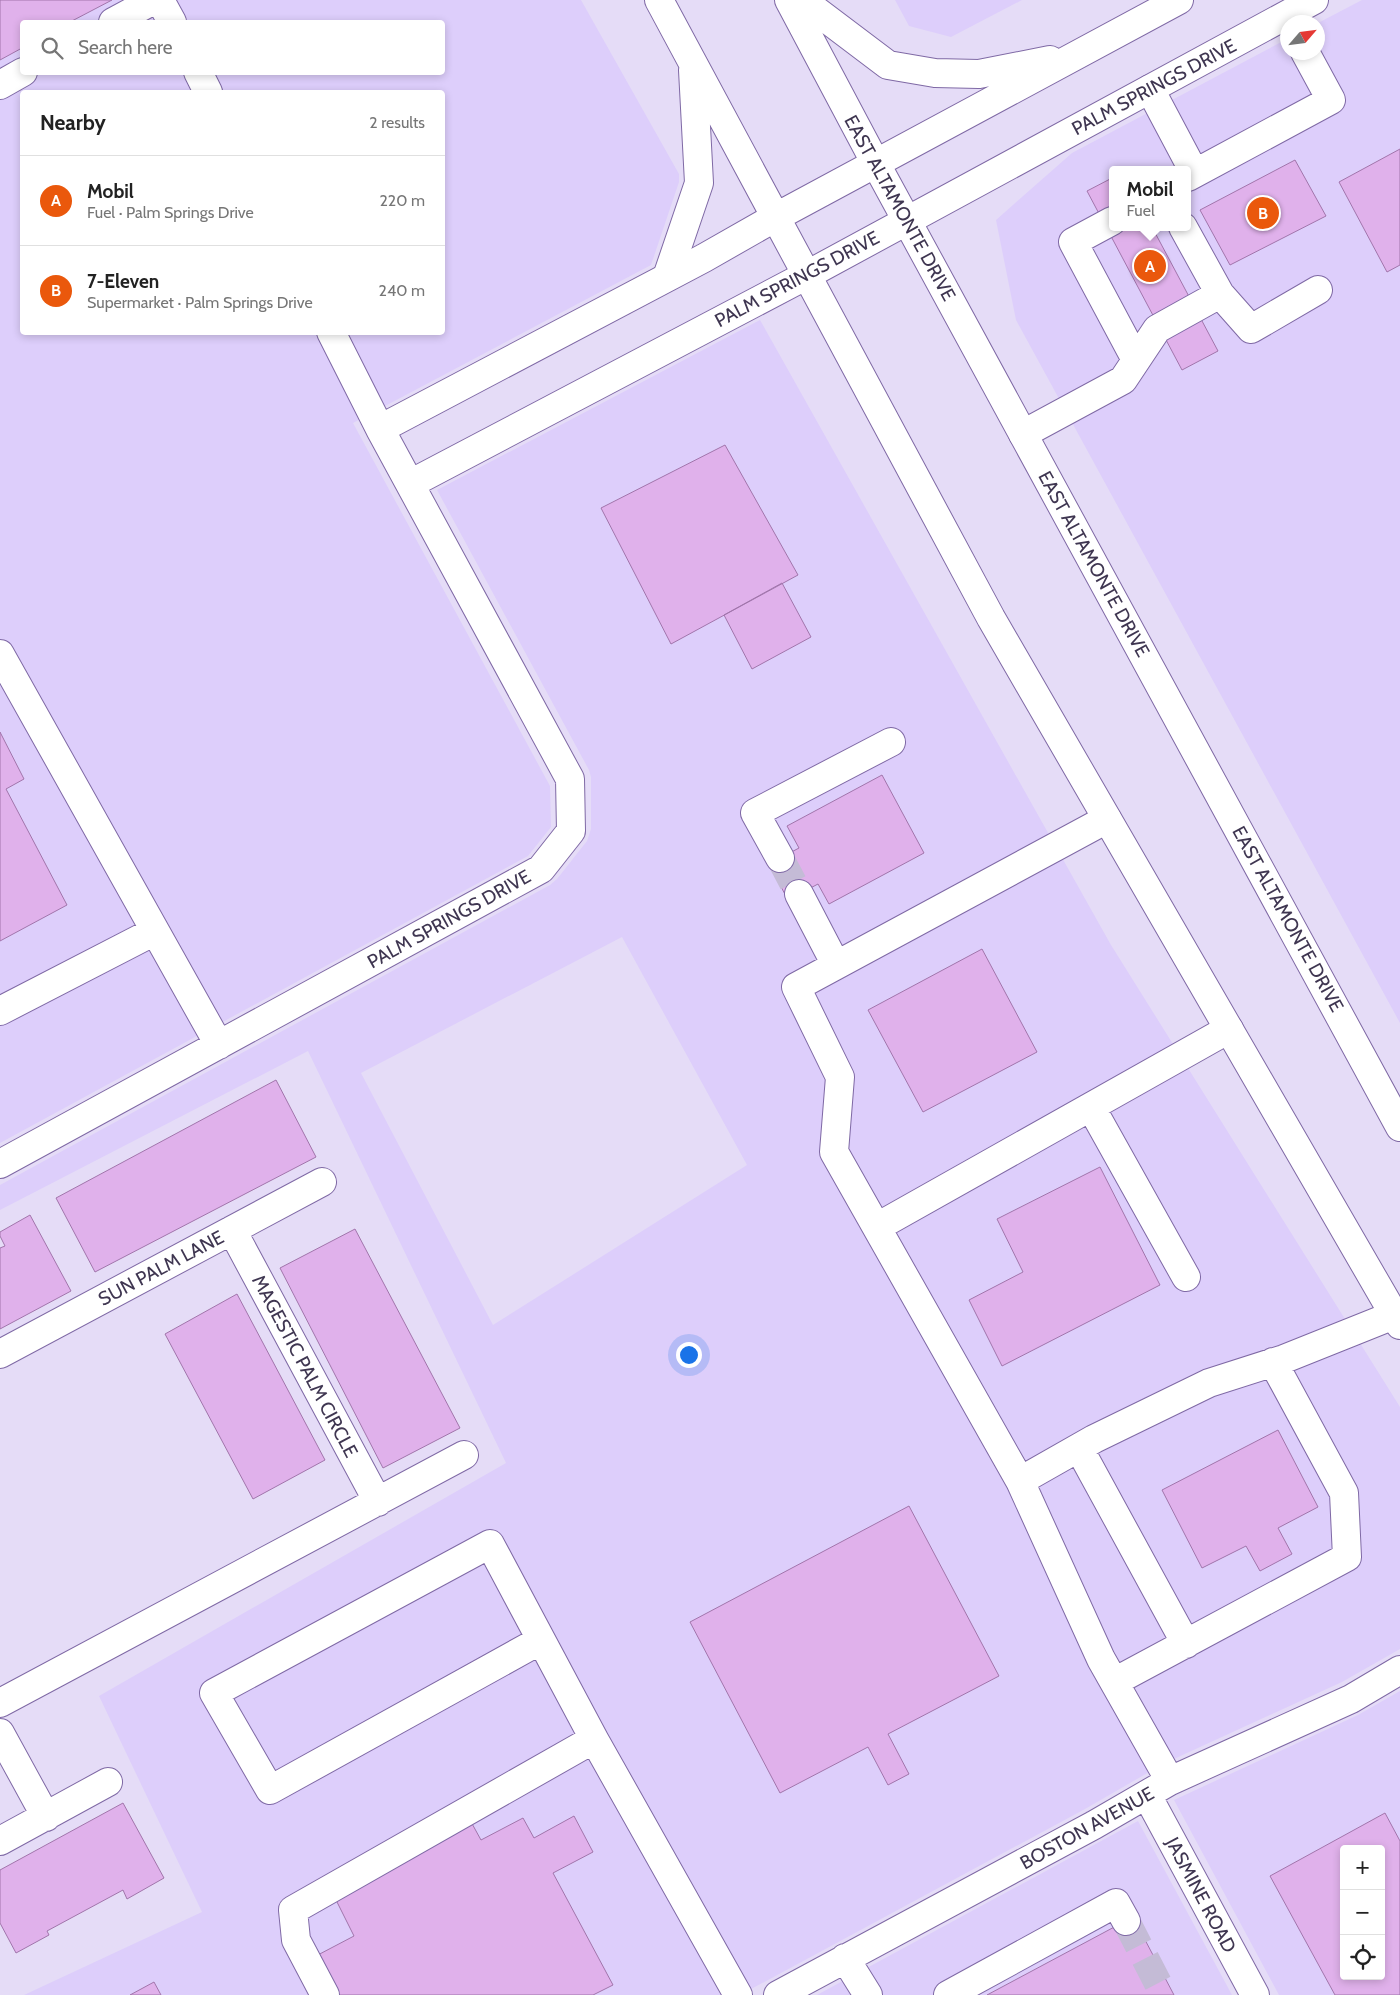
<!DOCTYPE html>
<meta charset="utf-8">
<style>
:root{--surface:#fff;--page:#f6f6f6;--text:#222;--muted:#767676;--line:#e0e0e0;--accent:#ea580c}
body{margin:0;font-family:Cabin,sans-serif;background:var(--page);color:var(--text)}
.controls{position:absolute;right:15px;bottom:15px;display:grid;overflow:hidden;border-radius:5px;box-shadow:0 2px 8px #0003}
.controls button{width:45px;height:45px;display:grid;place-items:center;padding:0;border:0;border-bottom:1px solid var(--line);background:var(--surface);color:var(--text);font:25px sans-serif}
.compass{position:absolute;left:1280px;top:15px;width:45px;height:45px;border-radius:50%;background:var(--surface);box-shadow:0 2px 8px #0003;rotate:62deg}
.you{position:absolute;left:688px;top:1354px;width:18px;height:18px;margin:-12px;border:4px solid #fff;border-radius:50%;background:#1a73e8;box-shadow:0 0 0 8px #1a73e833}
.badge{display:grid;place-items:center;width:32px;height:32px;border-radius:50%;background:var(--accent);color:#fff;font-size:16px;font-weight:700}
.pin{position:absolute;translate:-50% -50%;border:2px solid #fff;box-shadow:0 1px 5px #0006}
.popup{position:absolute;left:1109px;top:166px;width:82px;height:65px;box-sizing:border-box;display:grid;place-content:center;border-radius:5px;background:var(--surface);filter:drop-shadow(0 1px 4px #0005);font-size:16px;white-space:nowrap;color:var(--muted)}
.popup b{font-size:19px;color:var(--text)}
.popup::after{content:'';position:absolute;left:50%;top:100%;margin-left:-10px;border:10px solid transparent;border-top-color:var(--surface)}
.list{margin:0;padding:0;list-style:none}
h2{display:flex;justify-content:space-between;align-items:center;height:65px;margin:0;padding:0 20px;font-size:21px}
h2 small{font-size:16px;font-weight:400;color:var(--muted)}
.list li{display:grid;grid-template-columns:32px 1fr auto;gap:15px;align-items:center;box-sizing:border-box;height:90px;padding:0 20px;border-top:1px solid var(--line)}
.list b{display:block;font-size:19px;white-space:nowrap}
.list p{margin:0;font-size:16px;white-space:nowrap;color:var(--muted)}
.list em{font-size:16px;font-style:normal;color:var(--muted)}
.icon{flex:none;width:28px;height:28px;fill:none;stroke:currentColor;stroke-width:2;stroke-linecap:round;stroke-linejoin:round}
.map{position:relative;flex:none;width:1400px;height:1995px;overflow:hidden}
.search{position:absolute;background:var(--surface);box-shadow:0 2px 8px #0003;left:20px;top:20px;width:425px;height:55px;display:flex;align-items:center;gap:12px;box-sizing:border-box;padding:0 18px;border-radius:5px;color:var(--muted);font-size:19px}
.panel{position:absolute;background:var(--surface);box-shadow:0 2px 8px #0003;left:20px;top:90px;width:425px;height:245px;border-radius:5px}
.map>svg:first-child{display:block}
</style>
<div class="map">
<svg width="1400" height="1995" viewBox="0 0 1400 1995">
<rect width="100%" height="100%" fill="#e5dcf7"/>
<!-- built -->
<path fill="#ddcefb" fill-rule="evenodd" d="M0,0h581l98,174v8l-28,83 -298,158 197,363 1,41 -23,29 -528,287zM22,22h420v50h-420zM22,92h420v240h-420z
M895,0h127l-71,37 -42,-11z
M1362,0h38v1023l-384,-703 -20,-100 76,-67 215,-114 1,13h30v-29zM1112,170h76v57h-76z
M760,320l351,625 289,462v242l-58,33 -179,82 -78,45 -345,186h-716l178,-83 -103,-216 407,-233 -198,-412 -308,159v-25l550,-300 7,-6 30,-38 4,-12v-52l-2,-7 -152,-280zM622,937l125,228 -254,160 -132,-252z
M1400,1691v304h-121l-105,-195 184,-85zM1344,1849h37v127h-37z
M1138,1821l94,174h-415z"/>
<!-- building -->
<path fill="#e0b1eb" stroke="#a175ab" fill-rule="evenodd" d="M0,0h112l-42,22h-48v26l-22,12z
M1400,149v116l-13,7 -48,-90z
M1295,160l31,56 -96,49 -30,-55z
M1112,178v49h40l66,124 -36,19 -95,-179z
M725,445l73,130 -127,69 -70,-136z
M782,583l29,54 -59,32 -28,-54z
M0,732l24,47 -18,10 61,116 -67,36z
M882,775l42,78 -95,51 -11,-20 -30,16 -19,-36 30,-16 -12,-22z
M982,949l55,103 -114,60 -55,-102z
M276,1080l40,77 -221,115 -39,-74z
M1100,1167l60,118 -158,81 -33,-66 54,-28 -26,-53z
M30,1215l41,76 -71,38v-81l5,-2 -5,-10v-4z
M355,1229l105,199 -77,40 -103,-200z
M237,1294l88,166 -72,39 -88,-165z
M1278,1430l40,77 -40,21 14,26 -32,17 -14,-25 -44,22 -40,-78z
M909,1506l90,170 -111,58 21,40 -21,11 -20,-38 -88,46 -90,-171z
M123,1803l41,75 -37,21 -4,-9 -76,41 2,4 -33,18 -16,-30v-53z
M1385,1813l15,28v154h-65l-65,-119zM1344,1849h37v127h-37z
M574,1816l19,36 -40,21 60,112 -20,10h-259l-20,-38 40,-21 -21,-42 137,-74 11,20 42,-22 11,20z
M1133,1917l41,78h-187z
M154,1982l7,13h-31z"/>
<g fill="none" stroke-linecap="round" stroke-linejoin="round">
<!-- minor-tunnel -->
<path stroke="#c4bbd6" stroke-width="28" stroke-dasharray="28 14" stroke-linecap="butt" d="M780,858l19,36
M1126,1921l38,74"/>
<defs>
<path id="minor" d="M160,0l12,22
M113,22l41,-22
M198,72l10,20
M0,85l23,-13
M1150,89l44,83
M1188,177l143,-77 -26,-48
M1112,221l-39,21 63,118
M1220,294l31,35 67,-39
M380,429l324,-171 72,-41
M1023,434l100,-54 34,-51 63,-35 -37,-67
M410,484l397,-209
M0,654l219,391
M1107,819l-311,168 44,90 -6,75 186,329 81,178 69,122
M780,858l-25,-45 136,-71
M799,894l37,71
M0,1011l155,-80
M1091,1107l95,170
M0,1164l541,-295 30,-38 -1,-52 -190,-350 -49,-97
M877,1227l352,-198
M232,1230l146,272
M0,1354l322,-172
M1079,1448l107,196
M1020,1481l74,-42 115,-56 75,-24 110,-44
M541,1640l-271,150 -56,-97 276,-149 104,195
M1114,1682l233,-125 -3,-64 -71,-131
M0,1703l464,-248
M0,1733l46,84
M1147,1795l108,200
M0,1841l108,-59
M845,1958l23,37
M325,1995l-29,-55 -3,-30 301,-171 144,256
M778,1995l316,-170 76,-44 181,-82 49,-29
M948,1995l168,-92 10,18"/>
<path id="major" d="M659,0l332,618 409,707
M789,0l87,164 524,963
M802,0l86,65 47,8 44,1 71,-14
M776,217l403,-217
M807,275l507,-275
M667,277l32,-94 -6,-113"/>
</defs>
<!-- minor casing -->
<use href="#minor" stroke="#7f69a5" stroke-width="30"/>
<!-- major casing -->
<use href="#major" stroke="#7f69a5" stroke-width="30"/>
<!-- minor -->
<use href="#minor" stroke="#fff" stroke-width="28"/>
<!-- major -->
<use href="#major" stroke="#fff" stroke-width="28"/>
</g>
<g text-anchor="middle" dominant-baseline="central" stroke-width="4" stroke-linejoin="round" paint-order="stroke">
<!-- street labels -->
<g font-size="19" fill="#3f3651" stroke="#fff">
<text transform="translate(1154 87) rotate(-28)">PALM SPRINGS DRIVE</text>
<text transform="translate(900 208) rotate(61)">EAST ALTAMONTE DRIVE</text>
<text transform="translate(797 279) rotate(-28)">PALM SPRINGS DRIVE</text>
<text transform="translate(1094 564) rotate(61)">EAST ALTAMONTE DRIVE</text>
<text transform="translate(449 919) rotate(-29)">PALM SPRINGS DRIVE</text>
<text transform="translate(1288 919) rotate(61)">EAST ALTAMONTE DRIVE</text>
<text transform="translate(161 1268) rotate(-28)">SUN PALM LANE</text>
<text transform="translate(305 1366) rotate(62)">MAGESTIC PALM CIRCLE</text>
<text transform="translate(1087 1828) rotate(-29)">BOSTON AVENUE</text>
<text transform="translate(1201 1895) rotate(62)">JASMINE ROAD</text>
</g>
</g>
</svg>
<div class="controls">
<button>+</button>
<button>−</button>
<button><svg class="icon" aria-label="locate" viewBox="0 0 24 24"><circle cx="12" cy="12" r="6"/><path d="M12 2v4M12 18v4M2 12h4M18 12h4"/></svg></button>
</div>
<svg class="compass" viewBox="-18 -18 36 36"><path d="M0-13l5 13h-10z" fill="#e53935"/><path d="M0 13l5-13h-10z" fill="#767676"/></svg>
<div class="you"></div>
<div class="pin badge" style="left:1150px;top:266px">A</div>
<div class="popup"><b>Mobil</b>Fuel</div>
<div class="pin badge" style="left:1263px;top:213px">B</div>
<div class="search"><svg class="icon" aria-label="search" viewBox="0 0 24 24"><circle cx="10" cy="10" r="6"/><path d="M15 15l6 6"/></svg>Search here</div>
<section class="panel">
<h2>Nearby<small>2 results</small></h2>
<ul class="list">
<li><span class="badge">A</span><div><b>Mobil</b><p>Fuel · Palm Springs Drive</p></div><em>220 m</em></li>
<li><span class="badge">B</span><div><b>7-Eleven</b><p>Supermarket · Palm Springs Drive</p></div><em>240 m</em></li>
</ul>
</section>
</div>
